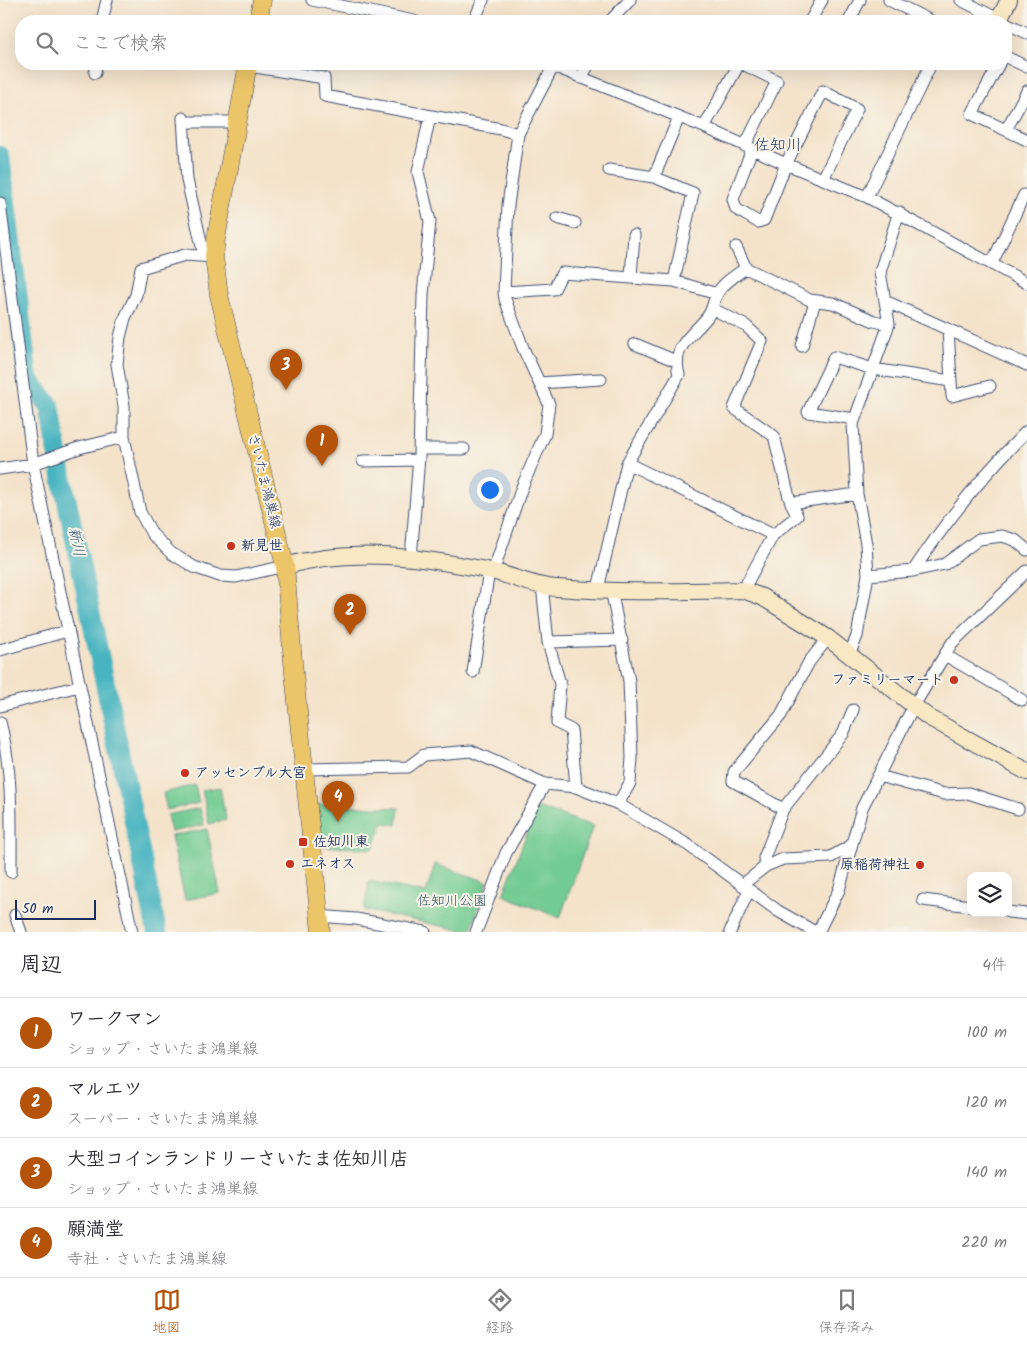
<!DOCTYPE html>
<html lang="ja">
<meta charset="utf-8">
<style>
:root{--surface:#fff;--page:#f7f7f7;--text:#2b2b33;--muted:#7c7c81;--line:#e1e1e2;--accent:#b45309}
body{margin:0;font-family:Kalam,"Klee One",sans-serif;background:var(--page);color:var(--text)}
.controls{position:absolute;right:15px;bottom:15px;display:grid;overflow:hidden;border-radius:10px;box-shadow:0 5px 20px #0002}
.controls button{width:45px;height:45px;display:grid;place-items:center;padding:0;border:0;border-bottom:1px solid var(--line);background:var(--surface);color:var(--text);font:25px sans-serif}
.scale{position:absolute;left:15px;bottom:12px;width:81px;box-sizing:border-box;padding-left:5px;border:2px solid #1b2f5e;border-top:0;font-size:14px;line-height:18px;white-space:nowrap;color:#1b2f5e;-webkit-text-stroke:4px #f7f3e8;paint-order:stroke}
.you{position:absolute;left:489px;top:489px;width:18px;height:18px;margin:-12px;border:4px solid #fff;border-radius:50%;background:#1a73e8;box-shadow:0 0 0 8px #1a73e833}
.badge{display:grid;place-items:center;width:32px;height:32px;border-radius:50%;background:var(--accent);color:#fff;font-size:16px;font-weight:700}
.pin{position:absolute;translate:-50% -41px;filter:drop-shadow(0 1px 2px #0008)}
.pin::after{content:'';position:absolute;top:26px;width:18px;height:15px;background:inherit;clip-path:polygon(0 0,100% 0,50% 100%)}
.list{margin:0;padding:0;list-style:none}
h2{display:flex;justify-content:space-between;align-items:center;height:65px;margin:0;padding:0 20px;font-size:21px}
h2 small{font-size:16px;font-weight:400;color:var(--muted)}
.list li{display:grid;grid-template-columns:32px 1fr auto;gap:15px;align-items:center;box-sizing:border-box;height:70px;padding:0 20px;border-top:1px solid var(--line)}
.list b{display:block;font-size:19px;white-space:nowrap}
.list p{margin:0;font-size:16px;white-space:nowrap;color:var(--muted)}
.list em{font-size:16px;font-style:normal;color:var(--muted)}
.icon{flex:none;width:28px;height:28px;fill:none;stroke:currentColor;stroke-width:2;stroke-linecap:round;stroke-linejoin:round}
.map{position:relative;flex:none;width:1027px;height:932px;overflow:hidden}
.search{position:absolute;background:var(--surface);box-shadow:0 5px 20px #0002;left:15px;right:15px;top:15px;height:55px;display:flex;align-items:center;gap:12px;box-sizing:border-box;padding:0 18px;border-radius:20px;color:var(--muted);font-size:19px}
.sheet{height:345px;background:var(--surface)}
nav{display:flex;justify-content:space-around;align-items:center;box-sizing:border-box;height:70px;border-top:1px solid var(--line);background:var(--surface);font-size:14px;color:var(--muted)}
nav a{display:grid;justify-items:center;gap:2px}
nav .on{color:var(--accent)}
.map>svg:first-child{display:block}
</style>
<div class="map">
<svg width="1027" height="932" viewBox="0 0 1027 932">
<rect width="100%" height="100%" fill="#f7f3e8"/>
<filter id="ink" filterUnits="userSpaceOnUse"><feTurbulence type="fractalNoise" baseFrequency=".02" numOctaves="2"/><feDisplacementMap in="SourceGraphic" scale="10" xChannelSelector="R" yChannelSelector="G"/><feConvolveMatrix kernelMatrix="1 2 1 2 8 2 1 2 1" color-interpolation-filters="sRGB"/></filter>
<filter id="wash" filterUnits="userSpaceOnUse"><feTurbulence type="fractalNoise" baseFrequency=".0096" numOctaves="4" result="noise"/><feDisplacementMap in="SourceGraphic" scale="20" xChannelSelector="R" yChannelSelector="G"/><feGaussianBlur stdDeviation="1.12" result="paint"/><feColorMatrix in="noise" values="0 0 0 0 0 0 0 0 0 0 0 0 0 0 0 0 0 1.4 0 .05"/><feComposite in="paint" operator="in"/></filter>
<g filter="url(#wash)">
<rect width="100%" height="100%" fill="#f4e3ca"/>
<!-- green -->
<path fill="#73cc93" stroke="#477e78" d="M195,785l4,18 -32,7 -4,-17z
M220,787l6,33 -17,4 -7,-34z
M312,804l87,4 -2,17 -14,-2 -10,26 -56,-3z
M537,807l56,19 -33,92 -57,-23z
M200,808l4,17 -33,7 -4,-17z
M207,829l13,64 -35,7 -14,-64z
M435,864l53,18 -18,50 -106,-22 5,-29 57,12z"/>
<g fill="none" stroke-linecap="round" stroke-linejoin="round">
<!-- river -->
<path stroke="#46b4c0" stroke-width="20" d="M0,156l28,223 22,27 12,71 95,455"/>
</g>
</g>
<g filter="url(#ink)">
<g fill="none" stroke-linecap="round" stroke-linejoin="round">
<defs>
<path id="street" d="M312,0l102,21
M889,0l42,21
M961,0l41,21
M102,21l5,-21
M474,21l9,-21
M610,21l20,-21
M810,21l12,-21
M849,21l11,-21
M1006,23l21,10
M1006,57l21,10
M548,64l156,63 82,37 81,33 160,86
M743,64l34,17 -32,65
M999,64l-27,50 55,26
M248,66l76,12 1,18 176,33 17,5
M95,73l1,-9
M581,78l8,-14
M183,118l4,62 17,75
M183,122h55
M704,127l35,-63
M1006,130l21,-39
M752,149l-19,50 3,10 22,13 6,-2 22,-56 37,-73 34,18 -34,70
M609,170l45,7 39,16 -19,88
M654,177l25,-60
M867,197l64,-133
M0,203l33,261 99,468
M557,218l18,5
M736,247l10,21 64,32 23,3 41,18 15,3
M214,257l-29,-2 -44,13 -5,27 -11,23 -5,19 -3,27 7,42v31l16,75 12,22 19,19 23,14 26,9 16,1 49,-11
M992,263l32,-68 3,1
M631,276l3,-41
M504,292l50,-3 8,-16 112,8 43,13
M885,301l142,64
M713,309l33,17 16,15 -28,67 40,28 15,61 8,19 -24,19 -30,55
M635,344l41,17
M802,346l13,-45
M951,381l1,15 38,-10
M539,383l62,-4
M855,419l-47,-7 26,-55 39,12 78,12 -3,-52
M420,449h44
M363,461l56,-1
M627,463l146,72
M0,469l33,-5 46,-16 45,-11
M791,503l66,-9
M411,558l8,-101 4,-162 7,-74 -12,-49 12,-56
M913,571l32,-7 34,-25 23,-3 13,4 12,10
M493,572l29,-85 23,-53 4,-30 -26,-56 -18,-49 -1,-7 4,-87 10,-71 35,-67
M868,575l45,-4c34,-51 70,-97 114,-140
M542,585l6,57 12,42 -3,39 14,7 5,57
M598,589l29,-126 52,-88c-8,-30 13,-38 29,-59 5,-7 5,-14 9,-22 6,-11 19,-19 29,-26
M611,589l18,92 3,77 -2,25 -12,21
M548,642l74,-2
M0,650l67,-19
M850,653l7,-17 11,-61 -2,-31 -9,-50 -4,-70 36,-100 -9,-52 19,-60
M945,655l77,45
M473,672l16,-101
M0,706l79,-20
M0,722c13,49 11,100 11,150
M304,769l104,-2 16,-12 47,-4 74,33 31,3 42,17 70,41 90,66 37,21
M879,776l65,18 24,-1 50,16
M783,809l-50,-28 1,-9 47,-57 28,-53 19,-24
M766,866l-2,-8 19,-49 60,-75 10,-24
M742,885l24,-19 17,-7 48,-2 19,-11
M923,900l48,6
M1008,912l19,2
M15,915l6,17
M318,916l38,3 69,13
M476,932l30,-79 39,-69
M730,932l19,-42
M818,932l21,-42 23,-82 51,-101 39,-64 75,-72"/>
<path id="secondary" d="M998,21l11,-21
M285,566c68,-19 138,-9 206,5 22,5 44,16 66,17 61,5 124,3 186,2l19,7 66,41 100,79 99,55"/>
<path id="primary" d="M258,21l4,-21
M248,64l-32,175 -2,18 5,38 66,271 9,107 27,259"/>
</defs>
<!-- street casing -->
<use href="#street" stroke="#3c4a6e" stroke-width="13"/>
<!-- secondary casing -->
<use href="#secondary" stroke="#3c4a6e" stroke-width="18"/>
<!-- primary casing -->
<use href="#primary" stroke="#3c4a6e" stroke-width="19"/>
<!-- street -->
<use href="#street" stroke="#fff" stroke-width="11"/>
<!-- secondary -->
<use href="#secondary" stroke="#f8e8c3" stroke-width="16"/>
<!-- primary -->
<use href="#primary" stroke="#edc569" stroke-width="18"/>
</g>
</g>
<!-- markers -->
<g fill="#c8321e" stroke="#f7f3e8" stroke-width="2">
<circle cx="231" cy="546" r="5"/>
<circle cx="954" cy="680" r="5"/>
<circle cx="185" cy="773" r="5"/>
<rect x="298" y="837" width="10" height="10" rx="2.5"/>
<circle cx="290" cy="864" r="5"/>
<circle cx="920" cy="865" r="5"/>
</g>
<g text-anchor="middle" dominant-baseline="central" stroke-width="4" stroke-linejoin="round" paint-order="stroke">
<!-- street labels -->
<g font-size="14" fill="#1b2f5e" stroke="#f7f3e8">
<text transform="translate(264 481) rotate(76)">さいたま鴻巣線</text>
</g>
<!-- poi labels -->
<g font-size="14" font-weight="bold" fill="#1b2f5e" stroke="#f7f3e8" text-anchor="start">
<text x="241" y="546">新見世</text>
<text x="944" y="680" text-anchor="end">ファミリーマート</text>
<text x="195" y="773">アッセンブル大宮</text>
<text x="313" y="842">佐知川東</text>
<text x="300" y="864">エネオス</text>
<text x="910" y="865" text-anchor="end">原稲荷神社</text>
</g>
<!-- park labels -->
<g font-size="14" fill="#31566b" stroke="#f7f3e8">
<text x="452" y="901">佐知川公園</text>
</g>
<!-- water labels -->
<g font-size="15" font-style="italic" fill="#28577b" stroke="#f7f3e8">
<text transform="translate(76 542) rotate(78)">新川</text>
</g>
<!-- quarter labels -->
<g font-size="16" fill="#1b2f5e" stroke="#f7f3e8">
<text x="778" y="145">佐知川</text>
</g>
</g>
</svg>
<div class="controls">
<button><svg class="icon" aria-label="layers" viewBox="0 0 24 24"><path d="M12 4l9 5-9 5-9-5zM3 14l9 5 9-5"/></svg></button>
</div>
<div class="scale">50 m</div>
<div class="you"></div>
<div class="pin badge" style="left:322px;top:466px">1</div>
<div class="pin badge" style="left:350px;top:635px">2</div>
<div class="pin badge" style="left:286px;top:390px">3</div>
<div class="pin badge" style="left:338px;top:822px">4</div>
<div class="search"><svg class="icon" aria-label="search" viewBox="0 0 24 24"><circle cx="10" cy="10" r="6"/><path d="M15 15l6 6"/></svg>ここで検索</div>
</div>
<section class="sheet">
<h2>周辺<small>4件</small></h2>
<ul class="list">
<li><span class="badge">1</span><div><b>ワークマン</b><p>ショップ · さいたま鴻巣線</p></div><em>100 m</em></li>
<li><span class="badge">2</span><div><b>マルエツ</b><p>スーパー · さいたま鴻巣線</p></div><em>120 m</em></li>
<li><span class="badge">3</span><div><b>大型コインランドリーさいたま佐知川店</b><p>ショップ · さいたま鴻巣線</p></div><em>140 m</em></li>
<li><span class="badge">4</span><div><b>願満堂</b><p>寺社 · さいたま鴻巣線</p></div><em>220 m</em></li>
</ul>
</section>
<nav>
<a class="on"><svg class="icon" aria-label="map" viewBox="0 0 24 24"><path d="M3 6l6-2 6 2 6-2v14l-6 2-6-2-6 2zM9 4v14M15 6v14"/></svg>地図</a>
<a><svg class="icon" aria-label="directions" viewBox="0 0 24 24"><path d="M12 3l9 9-9 9-9-9zM9 14v-3h6M13 9l2 2-2 2"/></svg>経路</a>
<a><svg class="icon" aria-label="saved" viewBox="0 0 24 24"><path d="M7 4h10v16l-5-4-5 4z"/></svg>保存済み</a>
</nav>
